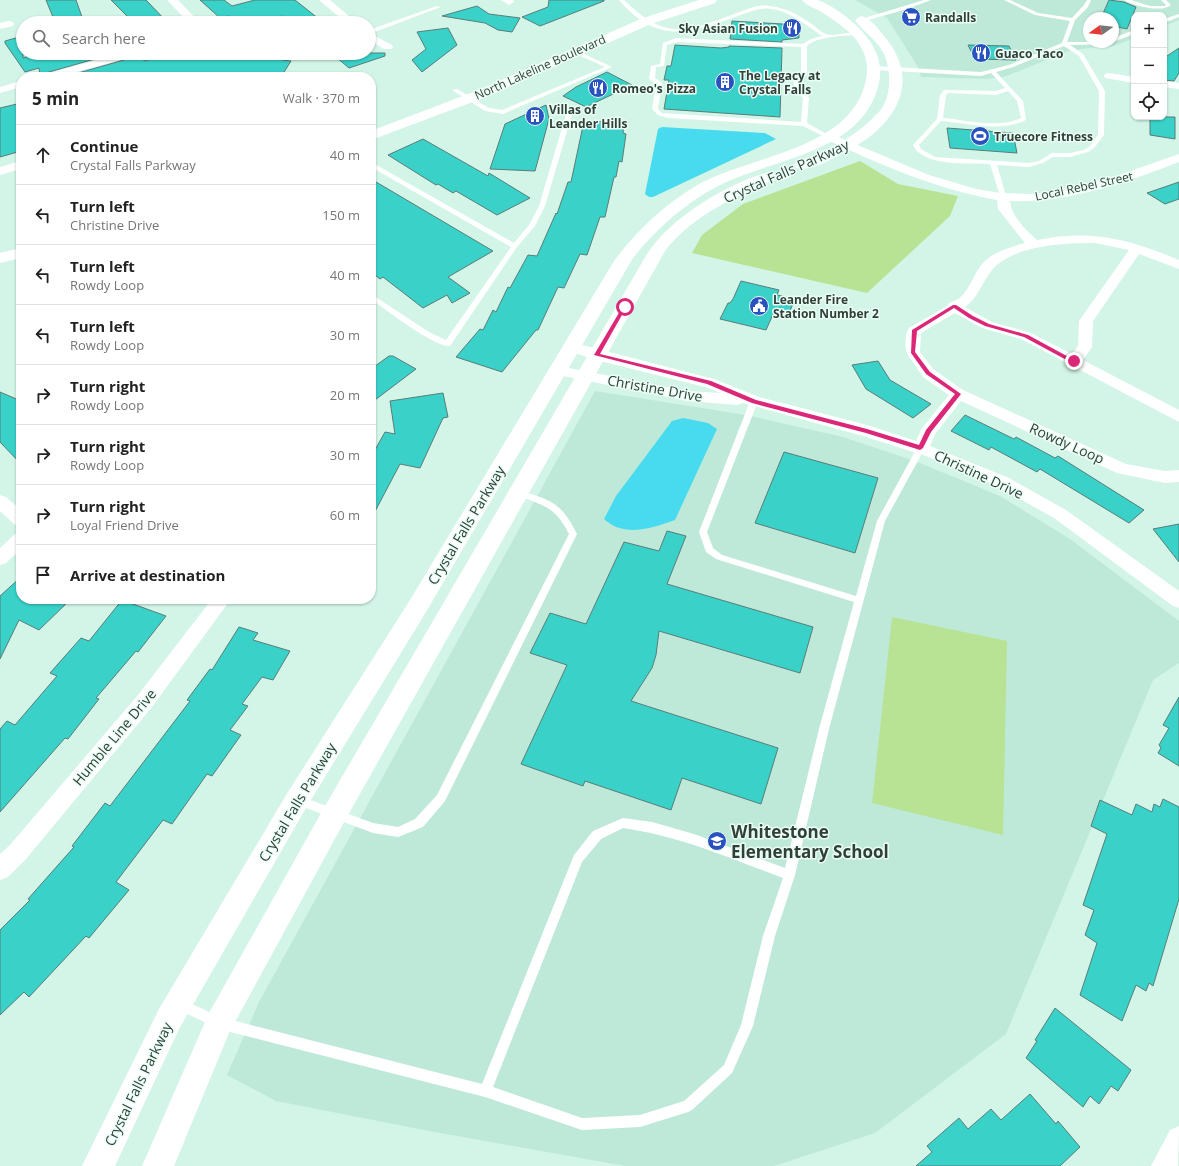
<!DOCTYPE html>
<meta charset="utf-8">
<style>
:root{--surface:#fff;--page:#f2f2f2;--text:#222;--muted:#767676;--line:#e0e0e0}
body{margin:0;font-family:"Open Sans",sans-serif;background:var(--page);color:var(--text)}
.controls{position:absolute;right:12px;top:12px;display:grid;overflow:hidden;border-radius:8px;box-shadow:0 1px 3px #0004}
.controls button{width:36px;height:36px;display:grid;place-items:center;padding:0;border:0;border-bottom:1px solid var(--line);background:var(--surface);color:var(--text);font:20px sans-serif}
.compass{position:absolute;left:1083px;top:12px;width:36px;height:36px;border-radius:50%;background:var(--surface);box-shadow:0 1px 3px #0004;rotate:255deg}
.stop{position:absolute;width:12px;height:12px;margin:-9px;border:3px solid #db2777;border-radius:50%;background:#fff}
.stop.end{background:#db2777;border-color:#fff;box-shadow:0 1px 4px #0008}
.list{margin:0;padding:0;list-style:none}
h2{display:flex;justify-content:space-between;align-items:center;height:52px;margin:0;padding:0 16px;font-size:17px}
h2 small{font-size:13px;font-weight:400;color:var(--muted)}
.list li{display:grid;grid-template-columns:26px 1fr auto;gap:12px;align-items:center;box-sizing:border-box;height:60px;padding:0 16px;border-top:1px solid var(--line)}
.list b{display:block;font-size:15px;white-space:nowrap}
.list p{margin:0;font-size:13px;white-space:nowrap;color:var(--muted)}
.list em{font-size:13px;font-style:normal;color:var(--muted)}
.icon{flex:none;width:22px;height:22px;fill:none;stroke:currentColor;stroke-width:2;stroke-linecap:round;stroke-linejoin:round}
.map{position:relative;flex:none;width:1179px;height:1166px;overflow:hidden}
.search{position:absolute;background:var(--surface);box-shadow:0 1px 3px #0004;left:16px;top:16px;width:360px;height:44px;display:flex;align-items:center;gap:10px;box-sizing:border-box;padding:0 14px;border-radius:22px;color:var(--muted);font-size:15px}
.panel{position:absolute;background:var(--surface);box-shadow:0 1px 3px #0004;left:16px;top:72px;width:360px;height:532px;border-radius:16px}
.map>svg:first-child{display:block}
</style>
<div class="map">
<svg width="1179" height="1166" viewBox="0 0 1179 1166">
<rect width="100%" height="100%" fill="#d2f5e7"/>
<!-- built -->
<path fill="#bee9d8" fill-rule="evenodd" d="M855,0h324v20l-15,6v-11h-30v23l-20,8 -43,4 -67,27 -18,2 -65,-2 -3,-10 -31,-49zM1089,18h24v24h-24z
M595,391l151,24 97,22 72,24 85,35 70,43 109,82v42l-26,17 -147,354 -131,99 -101,33h-149l-196,-35 -153,-30 -49,-26 32,-73z"/>
<!-- green -->
<path fill="#b8e394" d="M860,161l38,23 60,12 -8,20 -83,77 -175,-40 10,-18 41,-31z
M892,617l115,24 -4,194 -131,-32z"/>
<!-- water -->
<path fill="#48daee" d="M662,127l103,6 11,6 -123,58h-4l-4,-3 13,-65z
M683,418l25,5 9,6 -42,91c-23,8 -51,18 -71,-1l12,-23 56,-75z"/>
<!-- building -->
<path fill="#39d1c8" stroke="#597d79" d="M46,0h30l6,17 -27,5z
M111,0h35l22,23h-34z
M200,0h24l8,6 23,-6h40l29,23h-34l-8,-7 -23,7h-19l-11,-7 -9,2z
M549,0h55v1l-64,25 -18,-9 26,-10z
M1109,0l15,2 12,5 -9,22 -14,-3v-8h-12z
M477,6l12,8 31,4 -8,14 -14,-2 -13,-7 -43,-7z
M732,21l67,4v13l-17,2v2l-52,-3z
M448,28l9,17 -35,27 -10,-12 14,-11 -9,-17z
M23,36v22l14,-5h79l-74,21 -2,2 -1,-8 -14,4 -20,-29v-2z
M675,45l46,3 8,-1v-1l53,2 -2,69 -116,-8 5,-29h-5l3,-14h4z
M968,45l41,1 7,14 -41,-1z
M1179,48v25l-5,8 -10,-1v-22z
M140,53h3l1,8 31,-8h106l1,7 9,1 -10,16h-217l74,-21z
M350,53h35v3l-36,12 -13,-11z
M607,72l25,13 -46,22 -23,-11 13,-9z
M21,103v48l-21,6v-49z
M546,105l3,14 -14,52 -45,-2 15,-45z
M1150,117h25v22l-25,-4z
M584,121l40,1 -1,11 3,1 -4,28 -3,-1 -3,16h-2l-9,40h-5l-13,38 -7,-1 -16,34 -6,-1 -20,43h-2l-34,42 -46,-15 24,-28 3,1 10,-20 3,2 12,-25 2,1 18,-33 9,1 19,-43 1,1 11,-32h3z
M947,128l66,5 4,20 -67,-5z
M423,139l65,37 1,-3 41,25 -33,17 -41,-24 -3,2 -15,-9 -2,1 -48,-30z
M371,179l122,72 -45,26 22,16 -18,10 -5,-8 -24,13 -40,-31 -3,2 -9,-7z
M1179,182v17l-14,5 -18,-11z
M741,281l38,9 -2,5 18,4 -6,14 -14,-3 -9,20 -46,-11 8,-16h2l3,-4z
M389,356h4l23,13 -45,34v-34z
M878,361l12,19 41,24 -18,14 -47,-29 -14,-24z
M0,392l21,9v63l-21,-22z
M443,393l5,24 -5,1 -23,50 -20,-4 -29,55v-70l4,1 10,-18 10,2 -5,-33z
M965,415l49,24 2,-2 39,21 3,-2 86,54 -15,13 -89,-54 -3,3 -46,-25 -2,3 -38,-19z
M784,452l94,26 -23,75 -100,-30z
M1179,524v38l-26,-33z
M667,531l19,5 -19,48 146,43 -13,46 -141,-42 -3,24 -4,13 -21,33 147,47 -17,56 -79,-26 -11,32 -86,-29 -2,5 -62,-22 46,-99 -37,-12 20,-40 36,11 38,-82 35,9z
M21,577v22h50l-32,31 -20,-10 -19,39v-63z
M122,600l44,16 -28,36 -2,-1 -40,47 3,1 -31,40 -3,-1 -65,74v-83l7,-8 8,4 42,-49 -7,-3 31,-35 8,3z
M239,627l19,6 -5,7 37,11 -17,29 -11,-3 -20,27 6,2 -18,24 11,5 -29,41 -5,-2 -35,50 -9,-4 -47,62 13,8 -40,48 -3,-2 -57,61 -5,-5 -24,23v-85l30,-30 -2,-1 46,-52 -2,-1 33,-43 5,3 80,-105 -3,-1 23,-31 2,1z
M1179,697v69l-21,-13 3,-5 -2,-3 10,-17 -6,-3z
M1163,799l16,8v92l-26,87 -4,-3 -3,8 -10,-6 -14,36 -42,-26 17,-52 -12,-8 9,-25 -11,-5 24,-71 -16,-8 9,-26 32,15 4,-11 16,8 2,-8 6,3z
M1055,1008l76,62 -13,21 -7,-5 -12,18 -9,-8 -7,11 -57,-49 11,-17 -2,-1z
M1030,1094l26,30 2,-3 22,26 -20,19h-144l16,-14 -5,-6 32,-28 9,11 23,-20 10,11z"/>
<g fill="none" stroke-linecap="round" stroke-linejoin="round">
<!-- service -->
<path fill="#fff" fill-rule="evenodd" d="M619,0h5c41,40 60,33 110,14 12,-4 23,-10 35,-8 17,1 31,10 44,19 4,3 8,7 13,9 6,3 24,-3 33,-2v2l-2,1c-14,1 -40,1 -50,11v29l-8,6c0,8 5,11 10,17l-2,25 25,14 -5,1 -24,-12 -135,-8 -10,-3 -6,-6 4,-25 -7,-5 2,-13 9,-2 3,-21 13,-5 127,6 8,-5 11,-3c-16,-11 -32,-25 -51,-27 -13,-2 -24,4 -36,8 -48,18 -79,26 -116,-17zM677,42l124,5v27l-7,5c-2,8 4,13 9,19l-2,24 -139,-9 -4,-4 4,-26 -7,-5 1,-11 8,-1 3,-21z
M924,0h7l-27,10 -43,12 -3,-2z
M1004,0h6l28,13 34,5 12,-13 3,-5h4l-3,7 -13,13 -8,22h45l-3,2 -39,1 13,9 22,37 -1,44 -10,13 -6,4 -18,5h-17l-10,6 -14,4 -32,-2 9,31 -3,2 -3,-2 -10,-32c-20,-1 -68,3 -77,-19l24,-26 3,-24 4,-5 52,1 9,-3 -14,-15 -10,3 -106,-6 -3,-2 3,-2 106,6 28,-7 53,-22 8,-22 -35,-6zM1064,46l15,10 20,35 -1,44 -8,11 -6,4 -14,3h-18l-13,8 -10,2 -94,-6 -14,-8 -2,-4 22,-24c28,2 59,12 85,-1l-3,-19 -27,-29 17,-5zM1008,91l9,10 4,17c-23,11 -54,2 -78,0l3,-23 2,-2 48,2z
M1124,0h7l19,6h15l1,-1 -5,-5h5l5,5c-9,8 -38,1 -47,-5z
M437,6l4,1 -72,27v-4z
M1179,14v3l-15,6v-4z
M1134,30v4l-21,8v-4z
M574,51h4l34,16 -109,47 -18,-3 -33,-21 5,-1 32,19 13,2 103,-43 -31,-14z
M570,109l3,2 -28,95 -10,20 -18,21 -67,99c-15,2 -65,-37 -79,-47v-5l58,38 17,8 65,-93 -140,-80v-5l143,81 15,-18 10,-19 28,-95z
M754,398l4,3 -51,131 6,16 9,7 134,41 21,-75 41,-75 3,-1 4,3 -40,73 -56,208 -34,146 -20,61 -22,90 -21,47 -40,37 -4,2 -48,15 -58,3 -97,-33 -266,-68 -44,-21 -2,-4 2,-4 4,-2 41,19 262,67 92,-229 19,-24 30,-13 29,4 42,12 91,34 34,-139 35,-127 -138,-43 -10,-7 -7,-20 51,-131zM623,828c57,8 106,30 160,50l-20,58 -22,89 -17,40 -40,36 -44,14 -58,3 -89,-31 89,-225 19,-23z
M518,490c33,10 43,12 59,44l-132,267 -22,26 -25,10 -25,-4 -80,-30 -1,-3 1,-3 4,-2 76,28 25,4 17,-8 22,-24 132,-261c-14,-28 -26,-29 -54,-39l-1,-2 1,-2z"/>
<!-- minor -->
<path fill="#fff" fill-rule="evenodd" d="M167,0h11l22,23h-11z
M319,0h11l27,23h-11z
M501,0h12l1,2 -5,3z
M9,21l4,1 1,2 -1,2 -13,3v-6z
M369,33l23,12 1,2 -1,2h-8l-15,-9z
M122,53h17l-1,2 -80,22h-17l1,-2z
M1109,73l25,4v6l-29,-5 -1,-2 1,-2z
M21,81v6l-21,6v-6z
M1164,81l15,2v6l-15,-2z
M829,133l100,42 47,14 24,4 34,1 47,-9 38,-10 60,-21v8c-51,20 -114,42 -169,39 1,15 16,29 27,39 55,-11 92,-1 142,20v9l-40,-15 -46,67 -1,26 -9,13 96,50v12l-158,-83 -39,-11 -27,-15 -34,20 -1,19 13,17 30,21 163,74 39,7 14,-1v12l-14,1 -48,-10 -156,-72 -26,33 -5,12 79,32 57,32 113,81v17l-6,-2 -119,-88 -57,-32 -71,-30 -63,-20 -120,-33 -6,2 -49,-4 -135,-27 -3,-3 3,-3 5,-2 130,25 33,2 -16,-6 -109,-27 -30,-10 -2,-3 2,-3 5,-2 143,37 45,18 108,28 49,16 6,-13 27,-33 -26,-18 -15,-22c-4,-6 -3,-21 1,-27l38,-22 2,-3c21,-5 22,-29 36,-42 11,-10 26,-14 40,-18l-27,-34 -1,-9c-61,-11 -116,-35 -172,-61l-2,-2 2,-2zM1095,243l34,7 -50,71 -1,25 -6,8 -41,-21 -39,-11 -27,-15c14,-10 17,-25 27,-37 21,-25 73,-27 103,-27z
M21,161v8l-21,6v-8z
M0,495l6,2 15,13v16l-6,-1 -15,-14z
M21,532v17l-15,14 -6,2v-17l15,-14z
M212,599h19l-79,108 -126,152 -18,18 -8,3v-26l10,-9 128,-150z
M1179,1126l-1,40h-27l19,-36z"/>
<!-- tertiary -->
<path fill="#fff" fill-rule="evenodd" d="M802,0c5,0 11,0 15,0 12,3 32,18 41,27 15,15 26,34 21,56 -16,71 -107,75 -161,103 -34,18 -61,42 -85,72l-207,354 -120,196 -127,221 -64,137h-33l77,-157 129,-217 122,-192 204,-339c24,-32 52,-58 87,-78 50,-27 148,-34 164,-99 3,-12 3,-24 -3,-35 -8,-17 -27,-28 -42,-38 -6,-3 -14,-6 -18,-11z
M861,16c11,3 20,16 27,25 27,36 14,71 -20,97 -8,6 -18,11 -27,16 -11,6 -31,18 -45,14l-2,-3 2,-3c28,-10 54,-22 76,-43 3,-4 8,-7 10,-11 10,-16 9,-40 1,-56 -7,-13 -20,-20 -28,-32z
M769,172l5,2 3,3 -3,3c-40,17 -82,36 -109,71l-322,573 -114,209 -55,133h-32l67,-153 116,-207 322,-552c23,-36 80,-71 122,-82z"/>
<!-- secondary -->
<path fill="#fff" fill-rule="evenodd" d="M699,0h18l-2,3 -64,21 -165,73 -115,43v-9l105,-40 167,-73z
M21,248v10l-21,5v-10z"/>
</g>
<!-- route -->
<path fill="#db2777" d="M953,305h3l17,11 16,8 39,11 48,26 -4,2 -48,-26 -39,-11 -16,-8 -15,-10 -37,23 -2,21 15,20 31,22 -30,38 -8,16 -3,2 -54,-17 -114,-30 -45,-19 -113,-29 29,-49h4l-27,48 111,27 45,19 111,29 52,16 7,-15 29,-36 -29,-20 -15,-21 1,-23z"/>
<!-- icons -->
<defs>
<symbol id="supermarket-disc" viewBox="-11 -11 22 22"><circle r="9.5" fill="#2a51c0" stroke="#eafef6"/><path d="M-6-5.5h2.5l.6 2H6L4.5 2H-2.5L-4.4-4H-6ZM-1.5 3.2a1.3 1.3 0 1 0 .1 0ZM3 3.2a1.3 1.3 0 1 0 .1 0Z" fill="#fff"/></symbol>
<symbol id="restaurant-disc" viewBox="-11 -11 22 22"><circle r="9.5" fill="#2a51c0" stroke="#eafef6"/><path d="M-5-6h1v4h1v-4h1v4h1v-4h1v5L-1.5 .5V6h-2V.5L-5-1ZM5-6V6H3V1.5H1.5Q1.5-4 5-6Z" fill="#fff"/></symbol>
<symbol id="building-disc" viewBox="-11 -11 22 22"><circle r="9.5" fill="#2a51c0" stroke="#eafef6"/><path d="M-4-6H4V6H1V3H-1V6H-4ZM-2.5-4.3h1.7v1.8h-1.7ZM.8-4.3h1.7v1.8H.8ZM-2.5-1h1.7V.8h-1.7ZM.8-1h1.7V.8H.8Z" fill="#fff"/></symbol>
<symbol id="stadium-disc" viewBox="-11 -11 22 22"><circle r="9.5" fill="#2a51c0" stroke="#eafef6"/><path d="M0-5a6.5 5 0 1 0 0 10a6.5 5 0 1 0 0-10ZM-3.5-1.8h7v3.6h-7Z" fill="#fff"/></symbol>
<symbol id="civic-disc" viewBox="-11 -11 22 22"><circle r="9.5" fill="#2a51c0" stroke="#eafef6"/><path d="M-.6-6.5H3V-4.5H.6V-3L4-1V1h2V6H-6V1h2V-1L-.6-3ZM-1.2 2.5V6h2.4V2.5Z" fill="#fff"/></symbol>
<symbol id="school-disc" viewBox="-11 -11 22 22"><circle r="9.5" fill="#2a51c0" stroke="#eafef6"/><path d="M0-5L7-2L0 1L-7-2ZM-4 1L0 2.5L4 1V4Q0 6-4 4Z" fill="#fff"/></symbol>
</defs>
<g fill-rule="evenodd">
<use href="#supermarket-disc" x="900" y="6" width="22" height="22"/>
<use href="#restaurant-disc" x="781" y="17" width="22" height="22"/>
<use href="#restaurant-disc" x="970" y="42" width="22" height="22"/>
<use href="#building-disc" x="714" y="71" width="22" height="22"/>
<use href="#restaurant-disc" x="587" y="77" width="22" height="22"/>
<use href="#building-disc" x="524" y="105" width="22" height="22"/>
<use href="#stadium-disc" x="969" y="125" width="22" height="22"/>
<use href="#civic-disc" x="748" y="295" width="22" height="22"/>
<use href="#school-disc" x="706" y="830" width="22" height="22"/>
</g>
<g text-anchor="middle" dominant-baseline="central" stroke-width="3" stroke-linejoin="round" paint-order="stroke">
<!-- far-poi labels -->
<g font-size="12" font-weight="bold" fill="#313f39" stroke="#eafef6" text-anchor="start">
<text x="925" y="17">Randalls</text>
<text x="778" y="28" text-anchor="end">Sky Asian Fusion</text>
<text x="995" y="53">Guaco Taco</text>
<text x="739" y="75">The Legacy at<tspan x="739" dy="14">Crystal Falls</tspan></text>
<text x="612" y="88">Romeo's Pizza</text>
<text x="549" y="109">Villas of<tspan x="549" dy="14">Leander Hills</tspan></text>
<text x="994" y="136">Truecore Fitness</text>
<text x="773" y="299">Leander Fire<tspan x="773" dy="14">Station Number 2</tspan></text>
</g>
<!-- far-street labels -->
<g font-size="12" fill="#313f39" stroke="#eafef6">
<text transform="translate(540 67) rotate(-24)">North Lakeline Boulevard</text>
<text transform="translate(1084 186) rotate(-12)">Local Rebel Street</text>
</g>
<!-- street labels -->
<g font-size="14" fill="#313f39" stroke="#eafef6">
<text transform="translate(786 171) rotate(-24)">Crystal Falls Parkway</text>
<text transform="translate(655 388) rotate(10)">Christine Drive</text>
<text transform="translate(1067 443) rotate(24)">Rowdy Loop</text>
<text transform="translate(979 474) rotate(25)">Christine Drive</text>
<text transform="translate(466 525) rotate(-59)">Crystal Falls Parkway</text>
<text transform="translate(114 737) rotate(-50)">Humble Line Drive</text>
<text transform="translate(297 802) rotate(-59)">Crystal Falls Parkway</text>
<text transform="translate(138 1084) rotate(-64)">Crystal Falls Parkway</text>
</g>
<!-- near-poi labels -->
<g font-size="17" font-weight="bold" fill="#313f39" stroke="#eafef6" text-anchor="start">
<text x="731" y="831">Whitestone<tspan x="731" dy="20">Elementary School</tspan></text>
</g>
</g>
</svg>
<div class="controls">
<button>+</button>
<button>−</button>
<button><svg class="icon" aria-label="locate" viewBox="0 0 24 24"><circle cx="12" cy="12" r="6"/><path d="M12 2v4M12 18v4M2 12h4M18 12h4"/></svg></button>
</div>
<svg class="compass" viewBox="-18 -18 36 36"><path d="M0-13l5 13h-10z" fill="#e53935"/><path d="M0 13l5-13h-10z" fill="#767676"/></svg>
<div class="stop" style="left:625px;top:307px"></div>
<div class="stop end" style="left:1074px;top:361px"></div>
<div class="search"><svg class="icon" aria-label="search" viewBox="0 0 24 24"><circle cx="10" cy="10" r="6"/><path d="M15 15l6 6"/></svg>Search here</div>
<section class="panel">
<h2>5 min<small>Walk · 370 m</small></h2>
<ul class="list">
<li><svg class="icon" aria-label="ahead" viewBox="0 0 24 24"><path d="M12 20V5M6 11l6-6 6 6"/></svg><div><b>Continue</b><p>Crystal Falls Parkway</p></div><em>40 m</em></li>
<li><svg class="icon" aria-label="left" viewBox="0 0 24 24"><path d="M17 20v-9H6M10 6l-5 5 5 5"/></svg><div><b>Turn left</b><p>Christine Drive</p></div><em>150 m</em></li>
<li><svg class="icon" aria-label="left" viewBox="0 0 24 24"><path d="M17 20v-9H6M10 6l-5 5 5 5"/></svg><div><b>Turn left</b><p>Rowdy Loop</p></div><em>40 m</em></li>
<li><svg class="icon" aria-label="left" viewBox="0 0 24 24"><path d="M17 20v-9H6M10 6l-5 5 5 5"/></svg><div><b>Turn left</b><p>Rowdy Loop</p></div><em>30 m</em></li>
<li><svg class="icon" aria-label="right" viewBox="0 0 24 24"><path d="M7 20v-9h11M14 6l5 5-5 5"/></svg><div><b>Turn right</b><p>Rowdy Loop</p></div><em>20 m</em></li>
<li><svg class="icon" aria-label="right" viewBox="0 0 24 24"><path d="M7 20v-9h11M14 6l5 5-5 5"/></svg><div><b>Turn right</b><p>Rowdy Loop</p></div><em>30 m</em></li>
<li><svg class="icon" aria-label="right" viewBox="0 0 24 24"><path d="M7 20v-9h11M14 6l5 5-5 5"/></svg><div><b>Turn right</b><p>Loyal Friend Drive</p></div><em>60 m</em></li>
<li><svg class="icon" aria-label="arrive" viewBox="0 0 24 24"><path d="M6 21V4h12l-3 4 3 4H6"/></svg><div><b>Arrive at destination</b></div></li>
</ul>
</section>
</div>
